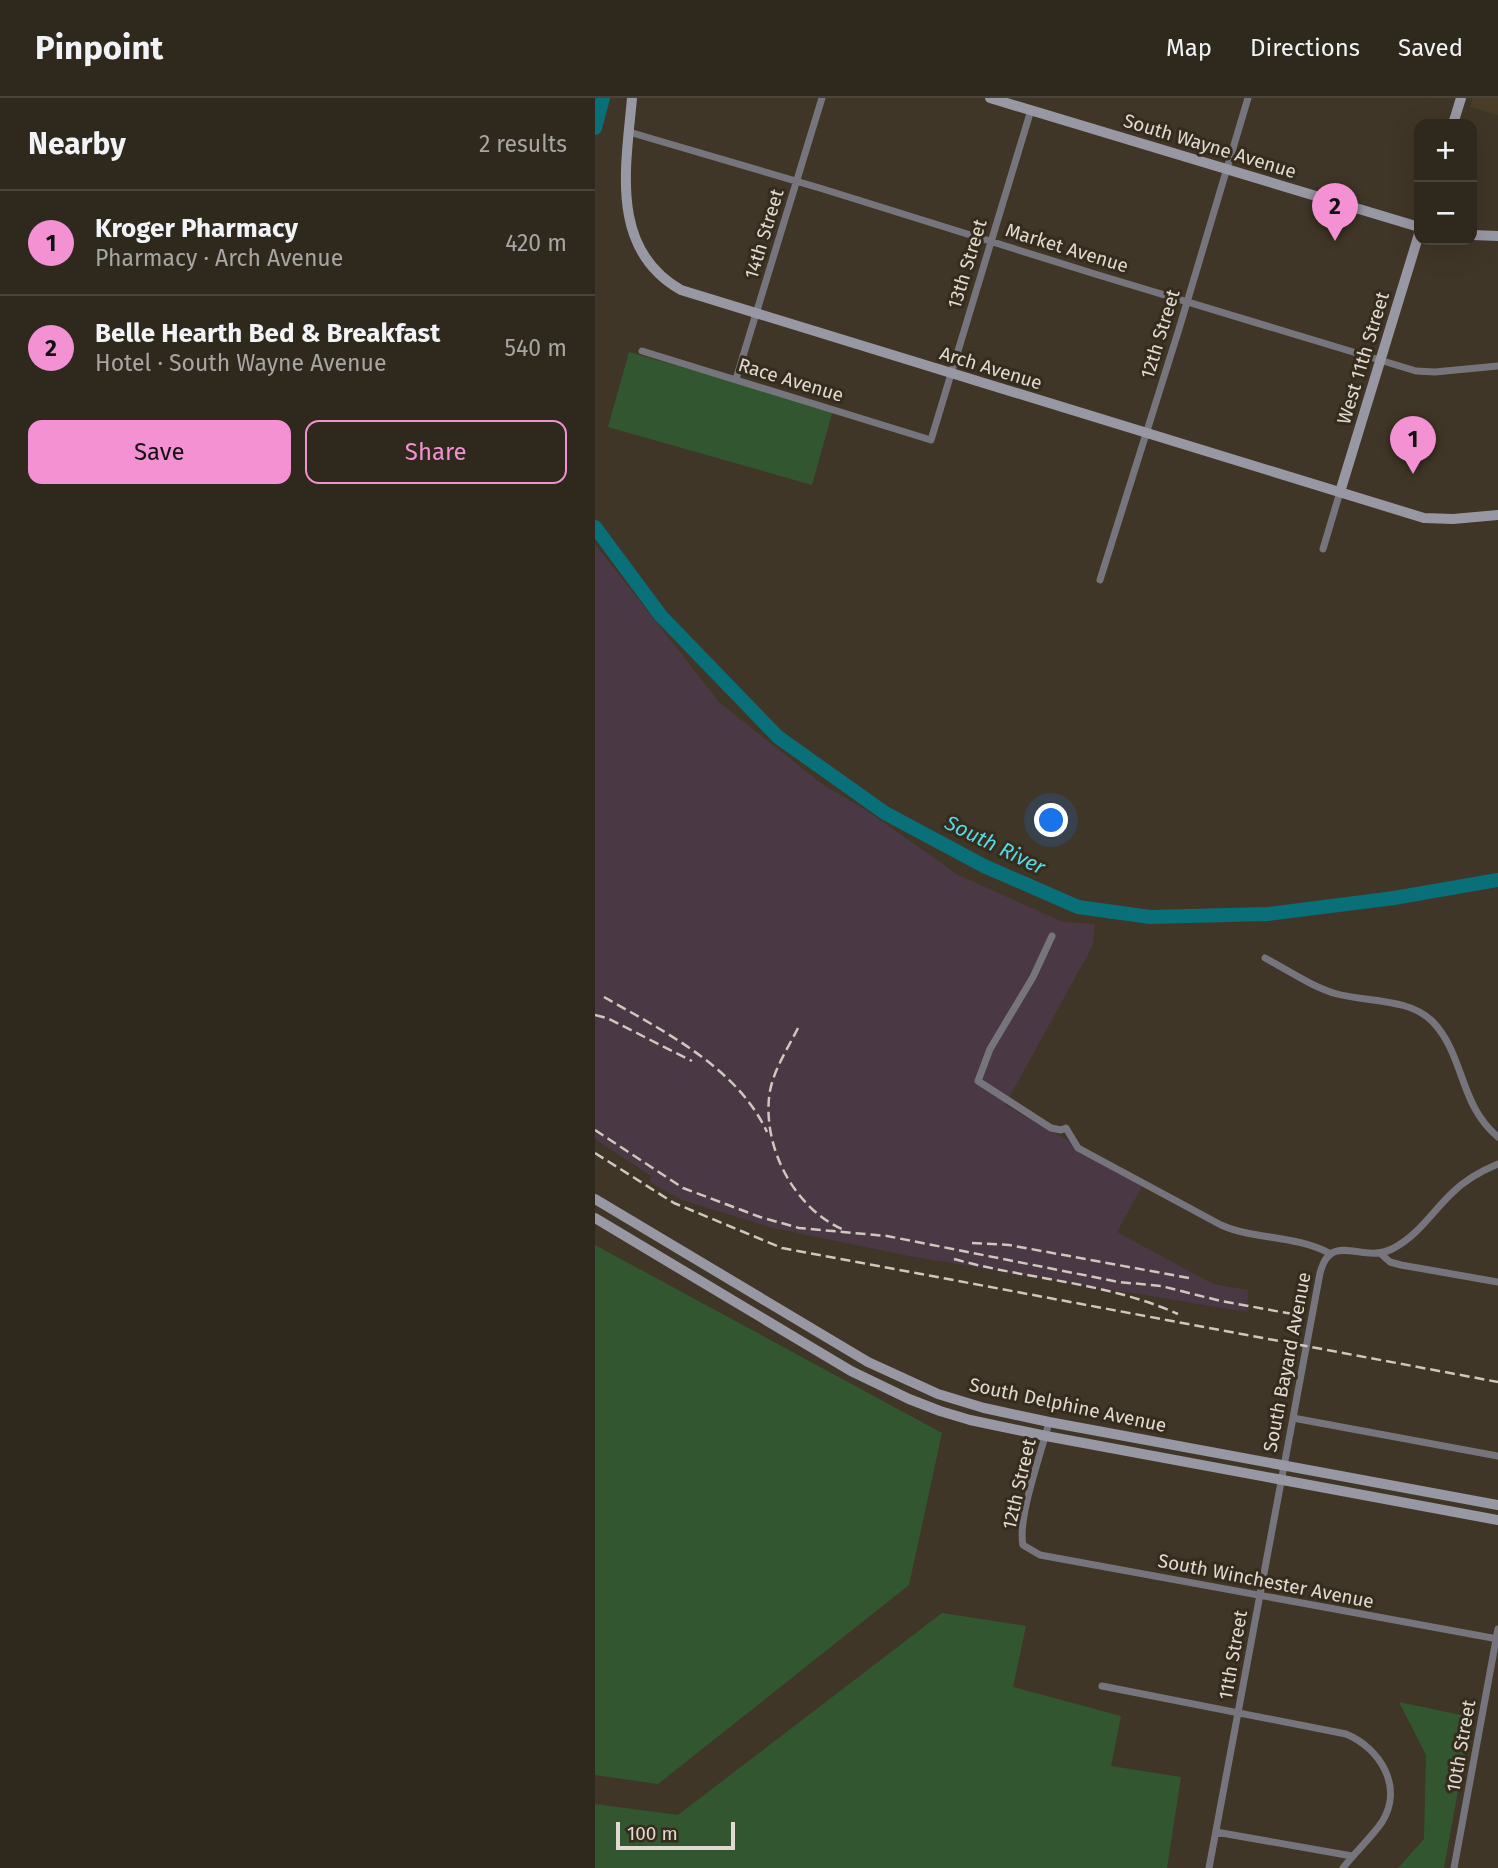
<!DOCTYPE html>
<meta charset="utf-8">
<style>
:root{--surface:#2f281d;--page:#373026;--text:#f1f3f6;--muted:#a7a6a4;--line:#4a443b;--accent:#f491d3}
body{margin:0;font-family:"Fira Sans",sans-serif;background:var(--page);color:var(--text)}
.controls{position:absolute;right:21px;top:21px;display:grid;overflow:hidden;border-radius:14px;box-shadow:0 7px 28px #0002}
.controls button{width:63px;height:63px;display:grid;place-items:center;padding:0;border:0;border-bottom:2px solid var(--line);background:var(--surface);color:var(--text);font:35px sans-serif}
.scale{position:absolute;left:21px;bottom:18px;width:119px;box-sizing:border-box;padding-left:7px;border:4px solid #e0dad0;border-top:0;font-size:19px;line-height:24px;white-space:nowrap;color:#e0dad0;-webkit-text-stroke:5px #352c1d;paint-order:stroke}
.you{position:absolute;left:457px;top:723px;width:24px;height:24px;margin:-18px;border:5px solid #fff;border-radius:50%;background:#1a73e8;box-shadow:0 0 0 10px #1a73e833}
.badge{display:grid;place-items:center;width:46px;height:46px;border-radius:50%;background:var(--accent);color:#111;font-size:23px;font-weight:700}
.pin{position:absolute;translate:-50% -58px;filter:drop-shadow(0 2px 4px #0008)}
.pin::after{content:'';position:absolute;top:37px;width:24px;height:21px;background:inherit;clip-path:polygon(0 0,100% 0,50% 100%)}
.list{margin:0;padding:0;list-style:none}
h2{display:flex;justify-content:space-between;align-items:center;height:91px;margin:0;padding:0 28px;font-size:30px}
h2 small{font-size:23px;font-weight:400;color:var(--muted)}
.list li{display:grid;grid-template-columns:46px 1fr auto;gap:21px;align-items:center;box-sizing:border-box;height:105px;padding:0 28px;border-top:2px solid var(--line)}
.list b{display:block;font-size:26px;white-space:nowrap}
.list p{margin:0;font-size:23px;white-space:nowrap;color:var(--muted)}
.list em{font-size:23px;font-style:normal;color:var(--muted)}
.actions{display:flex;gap:14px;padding:21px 28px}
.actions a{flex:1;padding:16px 0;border:2px solid var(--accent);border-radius:14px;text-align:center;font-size:24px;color:var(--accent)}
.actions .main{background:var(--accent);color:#111}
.map{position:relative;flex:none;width:903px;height:1770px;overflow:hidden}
header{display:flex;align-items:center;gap:42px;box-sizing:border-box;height:98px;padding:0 35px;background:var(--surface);border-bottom:2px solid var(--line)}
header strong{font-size:33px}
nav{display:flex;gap:38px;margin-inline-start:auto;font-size:24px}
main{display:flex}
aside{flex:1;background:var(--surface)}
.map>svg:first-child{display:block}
</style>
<header>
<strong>Pinpoint</strong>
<nav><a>Map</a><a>Directions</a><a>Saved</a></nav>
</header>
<main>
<aside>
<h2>Nearby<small>2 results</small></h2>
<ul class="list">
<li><span class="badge">1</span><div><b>Kroger Pharmacy</b><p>Pharmacy · Arch Avenue</p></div><em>420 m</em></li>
<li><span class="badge">2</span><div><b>Belle Hearth Bed &amp; Breakfast</b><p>Hotel · South Wayne Avenue</p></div><em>540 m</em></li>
</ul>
<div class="actions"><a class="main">Save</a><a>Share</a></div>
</aside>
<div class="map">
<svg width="903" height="1770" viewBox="0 0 903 1770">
<rect width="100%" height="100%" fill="#3f3627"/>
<!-- built -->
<path fill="#4a3d28" d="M878,0h25v17l-28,-8z"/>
<!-- industrial -->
<path fill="#4a3945" d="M0,446l124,158 103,82 44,26 92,65 105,47 32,2 -2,21 -88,160 139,78 -27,49 96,52 35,6 -1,22 -338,-56 -136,-28 -91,-28 -32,-18 1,-6 -56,-37z"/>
<!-- green -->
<path fill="#325730" d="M34,254l204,58 -21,75 -204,-58z
M0,1147l347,188 -33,152 -251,199 -63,-9z
M347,1515l84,13 -13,61 108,29 -10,50 70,11 -14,91h-572v-64l83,11z
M804,1604l62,13 7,20 -24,133h-46l26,-29 2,-84z"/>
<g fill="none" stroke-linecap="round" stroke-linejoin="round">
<!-- river -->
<path stroke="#096f79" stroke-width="14" d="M0,30l8,-30
M0,429l66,89 117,121 107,76 99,53 94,41 72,10 118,-3 126,-16 104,-18"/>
<!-- street -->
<path stroke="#76757d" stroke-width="7" d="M34,34l194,57 272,85 321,97 19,1 63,-6
M47,253l289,89 100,-330
M141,281l86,-281
M728,451l17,-57
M505,482l79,-251 69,-231
M457,838l-19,41 -43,72 -12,32 73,47 10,2 5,-2 12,20 143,77c34,15 74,10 108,28
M670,860c23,12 47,29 72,36 30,8 73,4 96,28 32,34 26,83 65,115
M785,1155l10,9 11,3 97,17
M698,1320l205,38
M454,1324c-7,29 -32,96 -26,123l17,10 458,84
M507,1588l244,48c34,14 58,53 36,88 -11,16 -27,30 -39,46
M621,1734l136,24
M614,1770l111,-595c11,-43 41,-9 72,-24 26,-13 40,-37 60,-56 13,-13 29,-22 46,-29
M859,1770l44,-239"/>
<!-- secondary -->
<path stroke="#9897a4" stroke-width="10" d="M37,0c-6,69 -23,151 49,192l743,228 29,1 45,-4
M395,0l429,129
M858,26l8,-26
M877,137l26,1
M745,394l79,-258
M0,1101l273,163 70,32 46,14 65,14 449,83
M0,1120l256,153 58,28 31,12 30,9 76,16 452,84"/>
<!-- rail -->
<path stroke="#cec7bd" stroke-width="2.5" stroke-dasharray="10 5" stroke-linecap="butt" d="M9,899c59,34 133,70 163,135
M0,917l12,3 85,43
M203,930c-11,22 -27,46 -29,70 -5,52 26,110 73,131
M0,1032l88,58 77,29 39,11 88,8 232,46 42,4 60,15 77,14
M0,1055l79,50 108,45 716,134
M377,1145l37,2 180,33
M359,1161c75,21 153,23 224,55"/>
</g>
<g text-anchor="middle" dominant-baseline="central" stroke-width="6" stroke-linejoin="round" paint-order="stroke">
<!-- street labels -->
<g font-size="19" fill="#e0dad0" stroke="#352c1d">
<text transform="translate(615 48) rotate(17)">South Wayne Avenue</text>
<text transform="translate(169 136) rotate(-73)">14th Street</text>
<text transform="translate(472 150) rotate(17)">Market Avenue</text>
<text transform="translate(372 166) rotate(-73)">13th Street</text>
<text transform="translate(565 236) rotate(-73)">12th Street</text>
<text transform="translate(768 260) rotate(-73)">West 11th Street</text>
<text transform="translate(396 270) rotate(17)">Arch Avenue</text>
<text transform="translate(196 282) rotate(17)">Race Avenue</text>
<text transform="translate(692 1264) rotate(-79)">South Bayard Avenue</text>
<text transform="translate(473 1307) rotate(12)">South Delphine Avenue</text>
<text transform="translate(424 1386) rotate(-77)">12th Street</text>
<text transform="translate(671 1483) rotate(11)">South Winchester Avenue</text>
<text transform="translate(638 1557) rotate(-80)">11th Street</text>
<text transform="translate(866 1648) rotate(-80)">10th Street</text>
</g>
<!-- water labels -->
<g font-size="21" font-style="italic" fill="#58d7e6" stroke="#352c1d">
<text transform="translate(400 747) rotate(26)">South River</text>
</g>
</g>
</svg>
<div class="controls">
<button>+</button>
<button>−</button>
</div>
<div class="scale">100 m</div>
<div class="you"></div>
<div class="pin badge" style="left:818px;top:376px">1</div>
<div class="pin badge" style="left:740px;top:143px">2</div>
</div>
</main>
